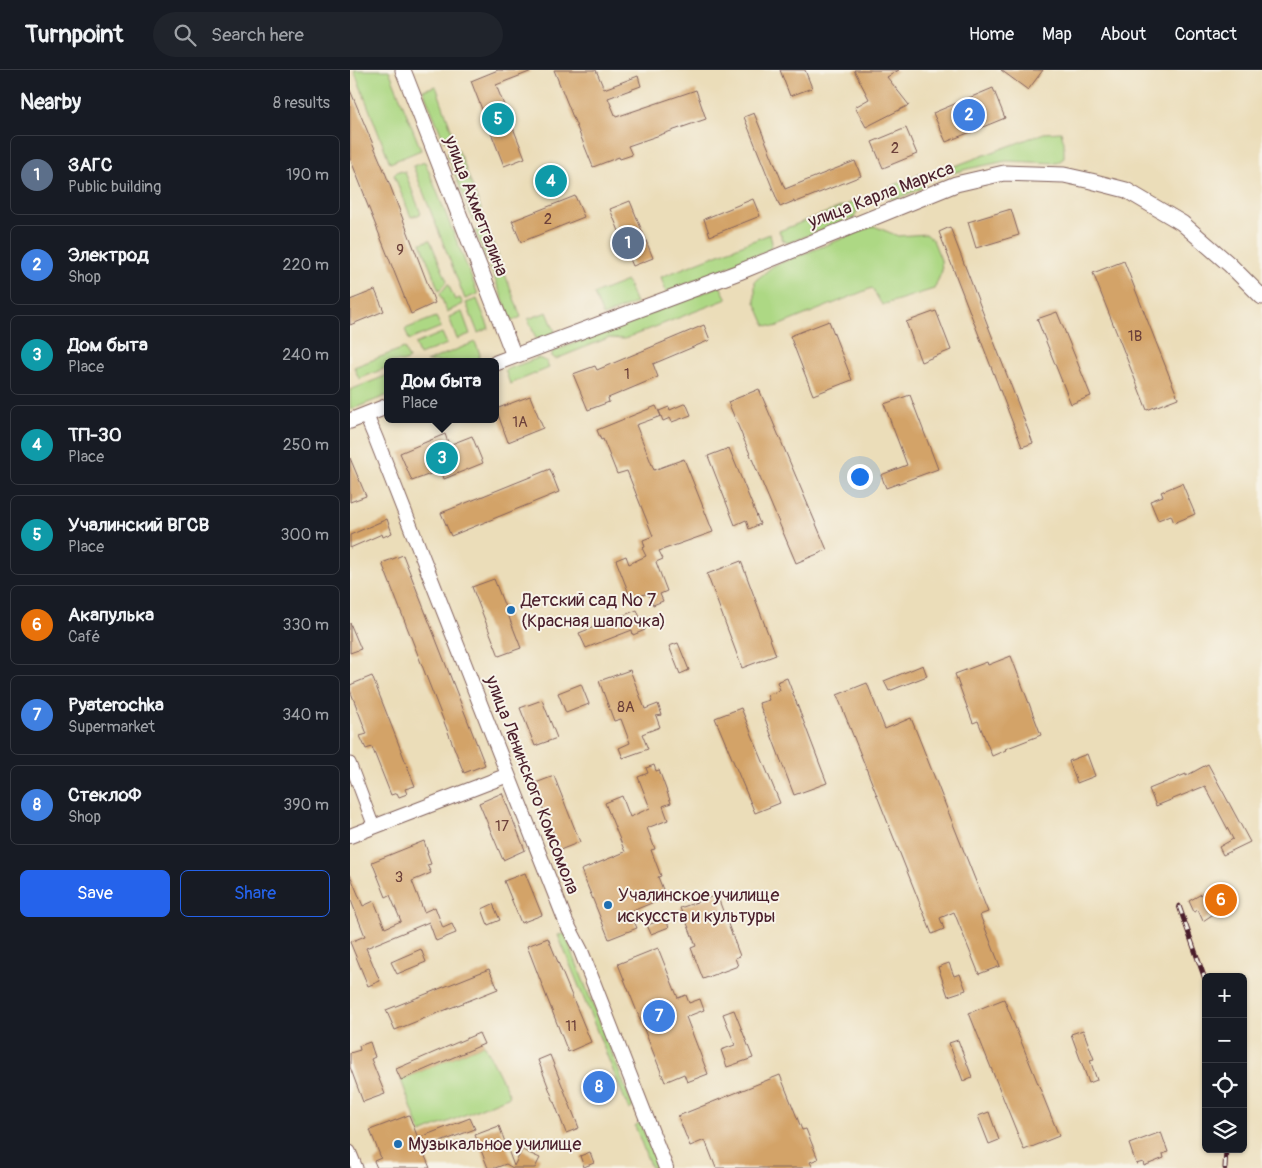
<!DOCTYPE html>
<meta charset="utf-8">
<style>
:root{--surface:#171b24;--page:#20242c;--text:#f1f3f6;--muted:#9ea1a6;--line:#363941;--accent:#2563eb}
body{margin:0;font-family:Pangolin,sans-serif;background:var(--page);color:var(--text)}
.controls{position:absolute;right:15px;bottom:15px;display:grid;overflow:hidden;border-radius:8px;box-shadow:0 1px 4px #0004}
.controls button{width:45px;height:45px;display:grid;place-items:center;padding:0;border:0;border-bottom:1px solid var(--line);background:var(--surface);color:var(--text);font:25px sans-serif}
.you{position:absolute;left:509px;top:406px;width:18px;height:18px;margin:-12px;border:4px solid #fff;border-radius:50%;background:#1a73e8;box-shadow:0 0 0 8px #1a73e833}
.badge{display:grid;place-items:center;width:32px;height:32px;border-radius:50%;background:var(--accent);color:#fff;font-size:16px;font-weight:700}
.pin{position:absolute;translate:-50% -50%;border:2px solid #fff;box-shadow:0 1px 5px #0006}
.popup{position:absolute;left:34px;top:288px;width:115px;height:65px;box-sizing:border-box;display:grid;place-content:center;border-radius:8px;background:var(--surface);filter:drop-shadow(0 1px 4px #0005);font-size:16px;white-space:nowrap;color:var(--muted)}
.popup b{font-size:19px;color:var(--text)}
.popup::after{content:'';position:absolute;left:50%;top:100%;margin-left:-10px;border:10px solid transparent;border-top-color:var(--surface)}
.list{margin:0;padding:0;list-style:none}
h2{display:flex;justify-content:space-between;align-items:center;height:65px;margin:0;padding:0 20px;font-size:21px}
h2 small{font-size:16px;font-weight:400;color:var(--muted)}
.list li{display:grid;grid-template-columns:32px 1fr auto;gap:15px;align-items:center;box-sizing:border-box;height:80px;margin:0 10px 10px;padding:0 10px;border:1px solid var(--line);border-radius:8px}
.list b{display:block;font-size:19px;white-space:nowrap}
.list p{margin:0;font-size:16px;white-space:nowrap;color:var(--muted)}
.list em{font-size:16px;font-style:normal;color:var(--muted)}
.actions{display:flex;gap:10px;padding:15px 20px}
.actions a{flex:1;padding:11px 0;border:1px solid var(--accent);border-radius:8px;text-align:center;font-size:18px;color:var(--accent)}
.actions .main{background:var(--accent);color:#fff}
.icon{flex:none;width:28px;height:28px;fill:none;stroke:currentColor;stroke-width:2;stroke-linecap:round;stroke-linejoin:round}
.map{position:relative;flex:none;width:912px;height:1098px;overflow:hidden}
header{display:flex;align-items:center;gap:30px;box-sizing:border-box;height:70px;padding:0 25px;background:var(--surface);border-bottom:1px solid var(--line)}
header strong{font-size:24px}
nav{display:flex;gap:28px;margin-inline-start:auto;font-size:18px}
.search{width:350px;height:45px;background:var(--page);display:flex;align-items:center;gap:12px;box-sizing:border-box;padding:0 18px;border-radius:28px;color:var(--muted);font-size:19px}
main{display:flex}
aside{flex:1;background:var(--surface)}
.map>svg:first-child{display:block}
</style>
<header>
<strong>Turnpoint</strong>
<div class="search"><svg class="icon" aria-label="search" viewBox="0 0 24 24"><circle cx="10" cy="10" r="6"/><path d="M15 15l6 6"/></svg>Search here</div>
<nav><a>Home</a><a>Map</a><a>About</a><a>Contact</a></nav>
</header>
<main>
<aside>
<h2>Nearby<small>8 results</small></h2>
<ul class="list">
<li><span class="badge" style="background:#5c6f8a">1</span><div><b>ЗАГС</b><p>Public building</p></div><em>190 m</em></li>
<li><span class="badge" style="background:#3f7fe0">2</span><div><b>Электрод</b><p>Shop</p></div><em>220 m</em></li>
<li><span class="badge" style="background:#0f9aa8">3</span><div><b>Дом быта</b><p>Place</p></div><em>240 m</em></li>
<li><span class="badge" style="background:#0f9aa8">4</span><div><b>ТП-30</b><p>Place</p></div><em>250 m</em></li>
<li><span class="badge" style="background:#0f9aa8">5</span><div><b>Учалинский ВГСВ</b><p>Place</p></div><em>300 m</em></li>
<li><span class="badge" style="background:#e8710a">6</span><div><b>Акапулька</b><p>Café</p></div><em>330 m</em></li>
<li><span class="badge" style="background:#3f7fe0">7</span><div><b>Pyaterochka</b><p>Supermarket</p></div><em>340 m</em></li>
<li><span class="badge" style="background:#3f7fe0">8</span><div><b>СтеклоФ</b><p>Shop</p></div><em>390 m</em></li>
</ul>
<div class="actions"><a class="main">Save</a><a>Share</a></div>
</aside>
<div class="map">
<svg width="912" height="1098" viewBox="0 0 912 1098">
<rect width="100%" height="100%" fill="#f7f3e8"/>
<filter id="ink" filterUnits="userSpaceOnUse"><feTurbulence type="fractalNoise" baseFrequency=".02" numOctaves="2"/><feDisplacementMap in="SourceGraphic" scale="10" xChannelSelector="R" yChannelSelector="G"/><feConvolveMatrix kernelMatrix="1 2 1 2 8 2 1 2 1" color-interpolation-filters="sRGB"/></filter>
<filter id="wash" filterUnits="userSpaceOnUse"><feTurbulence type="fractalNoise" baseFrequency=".0096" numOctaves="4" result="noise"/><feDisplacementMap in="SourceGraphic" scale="20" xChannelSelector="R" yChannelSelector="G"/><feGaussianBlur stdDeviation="1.12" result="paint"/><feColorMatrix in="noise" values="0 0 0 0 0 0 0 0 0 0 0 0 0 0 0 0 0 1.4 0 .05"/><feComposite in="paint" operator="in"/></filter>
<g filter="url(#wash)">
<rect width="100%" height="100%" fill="#ebddb9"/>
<!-- green -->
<path fill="#add884" stroke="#7c7c58" d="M4,0h35l32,80 -31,13z
M86,16l18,51 -10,4 -21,-51z
M711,62l3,10v16l-7,5 -51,-2 -39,8 -22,6 -1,-5 100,-37z
M108,79l26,68 -11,4 -26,-67z
M75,92l53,132 -13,5 -52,-133z
M48,101l7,1 16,42 -10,3 -17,-42z
M573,103l3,8 -2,6 -30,13 -6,-4 -3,-7z
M506,131l1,10 -3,7 -66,25 -5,-3 -4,-9z
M137,156l34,91 -9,4 -37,-90z
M524,156l24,10 28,-2 7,6 8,20 1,11 -8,18 -52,16 -10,-17 -97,39 -10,-2 -10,-23v-21l18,-15z
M420,164l2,9 -3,7 -103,42 -5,-15z
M80,170l17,41 -8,10 -18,-48z
M277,211l9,22 -33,13 -9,-22z
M98,214l7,16 5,-2 3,6 -16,8 -7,-18z
M370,216l7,13 -103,40 -16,-1 -52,21 -4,-2v-5z
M127,229l12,29 -11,5 -12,-30z
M112,242l8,22 -13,5 -8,-22z
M197,242l9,22 -19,7 -9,-22z
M86,247l5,10 -32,13 -4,-11z
M92,263l5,11 -28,11 -4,-11z
M125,272l5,12 -2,6 -5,2h-47z
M54,278l5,11 -6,3h-15v5l-29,12 -5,-12z
M188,288l8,3 3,7 -39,16 -5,-14z
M38,305v20l-38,15v-20z
M215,864l68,173 -4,3 -71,-175z
M134,974l26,52 -89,37 -20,-53z
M290,1052l18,46h-7l-16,-42z"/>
<g id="blocks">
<!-- building -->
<path fill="#d3a368" d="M148,0l34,1 -36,14 29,73 -21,8 -33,-85z
M204,0h42l8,19 34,-13 3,10 -33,12 8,19 80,-27 10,29 -78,27 4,9 -12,4 -1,-2 -26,10z
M430,0h25l7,18 -22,8z
M504,0h45l-12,7 22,28 -43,22 -11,-20 14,-8z
M651,0h42l-15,20z
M643,18l12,30 -59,24 -13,-29z
M0,20l36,85 49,128 -24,11 -47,-118h1l-15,-38z
M404,43l31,76 70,-28 6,15 -67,27v-2l-14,6 -36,-90z
M556,58l11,26 -34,14 -11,-26z
M225,126l9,21 -63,25 -9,-21z
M403,129l7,17 -50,20 -6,-17z
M280,131l23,57 -20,8 -7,-16 -5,2 -3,-9 5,-2 -13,-32z
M661,139l8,26 -43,13 -8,-26z
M600,157l83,216 -11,4 -83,-215z
M774,191l54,137 -31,12 -54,-137z
M25,220l9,21 -34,14v-25z
M586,241l15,39 -30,12 -15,-40z
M707,242l34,84 -20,8 -34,-85z
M479,251l23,59 -39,15 -23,-59z
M354,255l6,15 -57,24 5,13 -50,21 1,4 -21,8 -15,-36 22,-8 2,4z
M409,319l68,161 -31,13 -68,-161z
M560,325l28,74 -52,19 -5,-13 26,-10 -23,-61z
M180,326l13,32 -35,14 -12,-33z
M336,333l5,12 -19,7 -2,-4 -7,3 -4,-10 10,-4 1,3z
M306,336l5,10 -25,9 18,45 30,-11 29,73 -54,19 4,8 -7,3 11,29 -7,3 3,7 -10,4 -5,-12 -17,6 -15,-39 10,-4 3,8 17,-8 -4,-8 3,-1 -2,-7 10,-4 -26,-65 -10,3 -14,-35 -2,1 -4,-10z
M95,364l4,11 23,-9 11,27 -39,16 -3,-9 -29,11 -12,-28z
M379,378l31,76 -11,5 -3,-9 -11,5 -27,-69z
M0,388l16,38 -16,6z
M200,399l9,23 -108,44 -10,-23z
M832,413l13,31 -21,9 -3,-8 -13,5 -8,-19 13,-5 -2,-4z
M37,449l5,14 -9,4 -1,-3 -32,14v-13z
M53,485l82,210 -21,8 -82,-210z
M391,491l35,94 -34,13 -35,-94z
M144,509l27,69 -22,8 -27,-69z
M287,540l8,20 -12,5 -1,-5 -46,18 -7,-15z
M0,553l11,26 -11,4z
M328,573l11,27 -9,4 -11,-28z
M661,586l30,79 -36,14 1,1 -14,6 -14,-35 -5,2 -18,-49 32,-12 1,3z
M573,595l4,11 -38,15 -5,-10z
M280,600l15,39 13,-5 4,11 -6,1 4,11 -18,7 6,15 -25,9 -4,-10 11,-5 -9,-24 -7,2 -15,-40z
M22,606l43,110 -10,3 2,5 -8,3 -2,-4 -6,2 -19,-48 -6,2 -6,-13 7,-2 -17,-44v-5z
M437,608l40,105 -33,12 -35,-92 10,-3 -2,-5 13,-5 -3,-8z
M517,613l18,46 26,-11 77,194 -8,3 20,51 -21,8 -25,-62 -14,6 4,11 -12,5 -95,-239z
M231,614l8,20 -23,9 -8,-20z
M192,630l15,38 -22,8 -15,-38z
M391,638l39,95 -25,10 -40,-95z
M737,684l8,22 -18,7 -8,-22z
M858,694l42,78 -27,13 -4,-8 14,-8 -28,-53 -49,20 -7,-17 37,-15v2z
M304,695l2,6 3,-1 12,33 -8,3 5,14 -21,8 8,21 -4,1 10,26 -3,1 8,20 -36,15 7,16 -28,11 -28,-69 44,-18 -20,-49 17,-7 8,21 20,-9 -12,-31 10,-4 -2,-5z
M204,706l26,66 -20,8 -27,-66z
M152,723l23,57 -22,10 -24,-57z
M74,771l4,12h-1l4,11 -4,1 4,8 -19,8 12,31 11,-5 8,21 9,-4 4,9 -20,8 -7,-19 -63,26 14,33 -12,5 -18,-44 15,-6 -15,-38v-23l13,31 11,-5 11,27 16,-7 -11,-26 -4,2 -14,-35z
M175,803l17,42 -21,8 -17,-42z
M876,814l10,21 -20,11 -1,-3 -12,8 -5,-11 -4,2 -5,-11 16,-9 2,2z
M367,825l23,61 -5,2 3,8 -35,13 -12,-31 5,-2 -11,-28h-1l-4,-10z
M143,834l7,16 -12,5 -6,-16z
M316,849l3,8 -18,7 -4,-9z
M198,868l43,104 -23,10 -41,-106z
M308,878l20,50 8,-3 3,8 11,-4 4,11 -18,7 22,57 -21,8 -3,-8 -19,8 -47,-118z
M71,879l5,13 -29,12 -6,-12z
M599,893l5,13 6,-2 6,16 -18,6 -10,-29z
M139,899l9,20 -103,41 -9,-20z
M654,929l55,137 -35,14 -55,-137z
M384,940l19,48 -26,9 -6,-17 14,-5 -12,-31z
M733,960l11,29 -4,1 7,20 -8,3 -18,-49z
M129,963l5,11 -83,36 -5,-11z
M608,970l14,37 -9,4 -14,-38z
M20,972l5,15 -4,2 14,35 -22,8 -13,-35v-14l10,-3 -1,-4z
M200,985l29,73 -13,5 -28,-73z
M253,1005l7,18 -16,6 -7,-18z
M430,1005l22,55 4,-1 12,30 -8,3 3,6h-97l-11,-28 -15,6 -12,-30z
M639,1042l10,28 -10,4 -11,-28z
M59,1045l9,23 52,-20 5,11 -53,20 8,19h-53l-3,-7 7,-3 -11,-28z
M149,1056l15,40 8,-16 18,8 -5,10h-22l-7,-4 -11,4h-7l-13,-33z
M811,1062l7,20 -5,2 1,4 -20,8 -1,-4 -7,2 -7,-20z
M240,1082l4,11 -10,4 -4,-11z"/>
</g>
</g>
<g filter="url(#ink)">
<use href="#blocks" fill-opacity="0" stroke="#82625d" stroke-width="1"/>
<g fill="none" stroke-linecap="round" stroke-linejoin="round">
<defs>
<path id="minor" d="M0,693l24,64
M0,1081l7,17"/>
<path id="tertiary" d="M16,345l10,24 190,483 15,29 85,217
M0,766l158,-61"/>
<path id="secondary" d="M53,0l111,286
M146,293l243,-91 217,-88 48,-11 60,2 27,6 35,9 56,33 47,41 33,33
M0,351l38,-15"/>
</defs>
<!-- minor casing -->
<use href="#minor" stroke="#82625d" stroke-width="13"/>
<!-- tertiary casing -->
<use href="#tertiary" stroke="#82625d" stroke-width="16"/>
<!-- secondary casing -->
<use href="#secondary" stroke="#82625d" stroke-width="17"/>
<!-- minor -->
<use href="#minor" stroke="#fff" stroke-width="11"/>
<!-- tertiary -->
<use href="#tertiary" stroke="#fff" stroke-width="14"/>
<!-- secondary -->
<use href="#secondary" stroke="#fff" stroke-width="15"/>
<defs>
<path id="rail" d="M829,836l27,76
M875,1098l1,-19"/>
</defs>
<!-- rail casing -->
<use href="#rail" stroke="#4a1f2b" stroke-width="5"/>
<!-- rail -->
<use href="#rail" stroke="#f7f3e8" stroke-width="3" stroke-dasharray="9" stroke-linecap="butt"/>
</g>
</g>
<!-- markers -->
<g fill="#1f6fb2" stroke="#f7f3e8" stroke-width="2">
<circle cx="161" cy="540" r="5"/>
<circle cx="258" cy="835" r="5"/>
<circle cx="48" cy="1074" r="5"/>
</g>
<g text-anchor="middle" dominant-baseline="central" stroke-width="4" stroke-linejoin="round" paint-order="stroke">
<!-- number labels -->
<g font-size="15" fill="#6c403a">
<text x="545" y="78">2</text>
<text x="198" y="149">2</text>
<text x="50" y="180">9</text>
<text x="785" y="266">1В</text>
<text x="277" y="304">1</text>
<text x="170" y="352">1А</text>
<text x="276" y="637">8А</text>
<text x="152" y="756">17</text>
<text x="49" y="807">3</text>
<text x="221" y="956">11</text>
</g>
<!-- street labels -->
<g font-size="18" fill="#4a1f2b" stroke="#f7f3e8">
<text transform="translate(531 125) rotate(-21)">улица Карла Маркса</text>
<text transform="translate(126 136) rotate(69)">улица Ахметгалина</text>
<text transform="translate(182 715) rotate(69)">улица Ленинского Комсомола</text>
</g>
<!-- poi labels -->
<g font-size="18" fill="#4a1f2b" stroke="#f7f3e8" text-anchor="start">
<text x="171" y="530">Детский сад № 7<tspan x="171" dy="21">(Красная шапочка)</tspan></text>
<text x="268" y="825">Учалинское училище<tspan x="268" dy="21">искусств и культуры</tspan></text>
<text x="58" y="1074">Музыкальное училище</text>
</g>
</g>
</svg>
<div class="controls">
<button>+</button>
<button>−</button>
<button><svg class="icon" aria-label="locate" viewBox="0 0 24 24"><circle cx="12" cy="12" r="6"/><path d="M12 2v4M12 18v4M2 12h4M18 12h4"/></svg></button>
<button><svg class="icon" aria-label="layers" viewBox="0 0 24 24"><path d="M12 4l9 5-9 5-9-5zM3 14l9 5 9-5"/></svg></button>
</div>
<div class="you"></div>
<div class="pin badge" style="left:278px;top:173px;background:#5c6f8a">1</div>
<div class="pin badge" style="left:619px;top:45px;background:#3f7fe0">2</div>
<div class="pin badge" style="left:92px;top:388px;background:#0f9aa8">3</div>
<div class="popup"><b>Дом быта</b>Place</div>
<div class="pin badge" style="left:201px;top:111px;background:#0f9aa8">4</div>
<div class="pin badge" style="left:148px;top:49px;background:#0f9aa8">5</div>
<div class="pin badge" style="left:871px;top:830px;background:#e8710a">6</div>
<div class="pin badge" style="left:309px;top:946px;background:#3f7fe0">7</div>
<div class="pin badge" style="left:249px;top:1017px;background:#3f7fe0">8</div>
</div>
</main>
